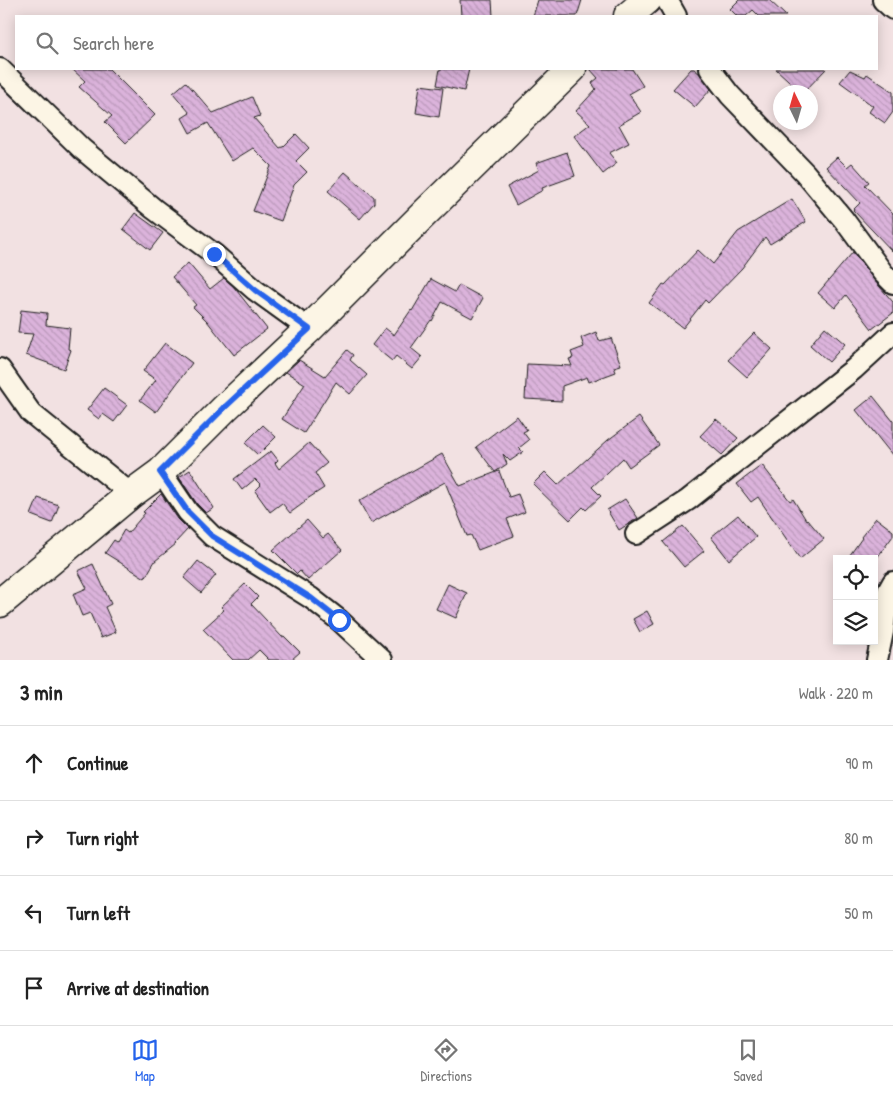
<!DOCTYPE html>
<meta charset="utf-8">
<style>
:root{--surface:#fff;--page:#f6f6f6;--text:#222;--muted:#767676;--line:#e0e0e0;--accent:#2563eb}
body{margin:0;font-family:"Patrick Hand",sans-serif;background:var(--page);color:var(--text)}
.controls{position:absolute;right:15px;bottom:15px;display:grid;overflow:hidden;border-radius:0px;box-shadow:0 2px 12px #0003}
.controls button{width:45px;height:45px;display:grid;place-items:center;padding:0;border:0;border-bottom:1px solid var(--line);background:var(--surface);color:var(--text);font:25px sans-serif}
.compass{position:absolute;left:773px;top:85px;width:45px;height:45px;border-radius:50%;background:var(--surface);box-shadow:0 2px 12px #0003;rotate:355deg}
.stop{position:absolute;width:15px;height:15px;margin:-11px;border:4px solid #2563eb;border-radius:50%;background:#fff}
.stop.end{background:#2563eb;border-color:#fff;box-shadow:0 1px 5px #0008}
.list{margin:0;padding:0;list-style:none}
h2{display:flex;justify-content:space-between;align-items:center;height:65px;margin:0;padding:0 20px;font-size:21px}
h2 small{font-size:16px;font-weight:400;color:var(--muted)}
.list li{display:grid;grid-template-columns:32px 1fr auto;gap:15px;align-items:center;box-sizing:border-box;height:75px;padding:0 20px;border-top:1px solid var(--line)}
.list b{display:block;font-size:19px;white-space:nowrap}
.list em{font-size:16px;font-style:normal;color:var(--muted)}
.icon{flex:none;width:28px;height:28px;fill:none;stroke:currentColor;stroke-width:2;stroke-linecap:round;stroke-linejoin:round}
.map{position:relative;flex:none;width:893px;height:660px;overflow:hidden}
.search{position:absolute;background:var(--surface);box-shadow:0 2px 12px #0003;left:15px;right:15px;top:15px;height:55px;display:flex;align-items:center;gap:12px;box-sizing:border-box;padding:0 18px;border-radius:0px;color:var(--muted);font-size:19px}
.sheet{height:365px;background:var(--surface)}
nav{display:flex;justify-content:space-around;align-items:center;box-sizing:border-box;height:70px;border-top:1px solid var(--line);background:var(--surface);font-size:14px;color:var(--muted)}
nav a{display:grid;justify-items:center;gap:2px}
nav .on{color:var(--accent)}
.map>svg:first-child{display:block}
</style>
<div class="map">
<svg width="893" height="660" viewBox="0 0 893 660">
<defs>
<pattern id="building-back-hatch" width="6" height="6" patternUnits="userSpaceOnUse" patternTransform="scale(1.25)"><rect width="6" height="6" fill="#dbb3db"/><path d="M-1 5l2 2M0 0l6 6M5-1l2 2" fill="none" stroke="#b9b"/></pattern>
</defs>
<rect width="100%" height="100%" fill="#f2e1e2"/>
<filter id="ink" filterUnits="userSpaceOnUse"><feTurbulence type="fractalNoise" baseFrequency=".02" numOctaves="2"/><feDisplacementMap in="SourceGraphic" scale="10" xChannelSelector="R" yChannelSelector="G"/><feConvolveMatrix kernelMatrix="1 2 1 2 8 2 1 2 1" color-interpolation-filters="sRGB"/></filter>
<g filter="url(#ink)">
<!-- building -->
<path fill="url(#building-back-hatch)" stroke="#1c1c1c" d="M460,0h32l1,16h-32z
M538,0h44l-5,16h-44z
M739,0h30l17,16h-27l-6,-6 -7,6h-9l-7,-7z
M72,69h37l46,46 -29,28 -21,-21 7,-6 -33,-29 6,-6z
M440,69h29l-5,22 -27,-6z
M590,69h42l11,17 -14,8 12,18 -22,13 10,18 -20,10 8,10 -14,11 -29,-38 16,-12 -14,-13 20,-22 -4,-6 6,-5z
M691,69h3l6,5 11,15 -16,18 -22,-18z
M776,69h50l-22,23h-3z
M850,70l15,7 2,-3 26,18v20l-8,11 -16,-11 4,-6 -33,-24z
M186,82l27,31 39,-16 8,19 -6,2 26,30 2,-1h1l13,-13 13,14 -13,13 11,11 -13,13 -13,36 -28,-10 18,-45 -18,-18 -21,13 -24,-38 -18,10 -8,-15 8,-5 -17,-20z
M420,85l23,3 -4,29 -23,-4z
M567,152l8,24 -33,12 1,2 -27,15 -9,-18 32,-17 -3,-7z
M837,157l10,10 5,-4 17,19 -4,3 28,29v38l-40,-42 7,-7 -34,-36z
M345,172l29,25v6l-14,16 -32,-28z
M792,199l14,23 -36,22 -5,-7 -23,31 -34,35 -3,-3 -22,28 -34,-25 14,-19 2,1 33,-35 15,14 25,-32z
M135,213l28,20 -13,17 -27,-21z
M853,252l21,28 19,22v11l-21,16 -26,-34 -11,13 -17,-15z
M188,263l22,26 14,-11 9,8 34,43 -33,26 -27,-34 -14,-14 3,-2 -24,-28z
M431,279l24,13 4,-7 24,13 -11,20 -30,-16 -10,19 -1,-1 -20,28 11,9 -10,12 -16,-13 -4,5 -20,-16 13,-17 9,7 17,-25 1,1z
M21,310l26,3 -1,12 24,3 -2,21 3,1 -7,19 -38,-14 7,-21 -15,-1z
M825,327l20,17 -16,18 -19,-17z
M596,332l3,9 12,-3 10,27 -7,2 2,5 -27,10 -2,-5 -25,9v15l-37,-2 2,-35 45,2 -3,-7 4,-1 -2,-6 13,-5 -3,-9z
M754,333l18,16 -25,28 -19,-17z
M165,343l27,20 -36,49 -16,-12 16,-20 -13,-9z
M347,350l6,5 -3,5 17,15 -17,19 -14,-12 -32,51 -22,-14 23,-35 -19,-12 13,-12 26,16z
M104,388l23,17 -13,17 -11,-8 -4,5 -12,-9z
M873,396l20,25v35l-37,-46z
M517,416l10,14 -4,2 6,8 -10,8 4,4 -13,9 -7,-7 4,10 -12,8 -19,-25z
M639,417l20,28 -30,22 -6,-9 -31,29 9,9 -15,14 -3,-3 -13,13 -37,-36 12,-12 13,13 50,-45z
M716,419l22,19 -16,17 -22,-19z
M263,425l13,12 -18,18 -13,-12z
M309,443l18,20 -12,10 9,15 -20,13 1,1 -15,11 -8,-10 -12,9 -15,-21 6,-6 -6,-6 -13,11 -8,-11 37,-28 7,9 -3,3 4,6z
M442,454l18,32 39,-15 10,26 9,-3 7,18 -18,7 7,17 -36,14 -7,-15 -4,1 -22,-54 -74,41 -12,-22z
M762,465l28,36 3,-2 13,21 1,-1 17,20 -24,20 -42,-62 -7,5 -14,-18z
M190,470l24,38 -8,5 -9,-9 -18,-27z
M161,494l17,25 10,10 -13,14 1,1 -21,17 -10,17 -40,-25 9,-13 3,2 7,-12 4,3 17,-20 -2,-1z
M38,498l21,7 -7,18 -21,-8z
M625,499l13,19 -19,12 -12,-20z
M738,515l18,22 -27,23 -18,-23z
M876,518l17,13v5l-17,23h-29l15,-21 -1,-1z
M307,520l16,18 5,-4 14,16 -34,30 -8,-9 -3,3 -24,-24z
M683,526l21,25 -20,16 -21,-25z
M198,561l18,14 -15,18 -17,-15z
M93,564l18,40 -6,3 11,25 -15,6 -11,-25 -8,3 -9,-22 14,-6 -9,-17z
M245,584l13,13 -7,7 31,33 2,-1 16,16 -9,8h-22l-10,-10 -11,10h-15l-30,-31 21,-19 -3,-3z
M448,584l19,9 -11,25 -20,-9z
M647,611l7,13 -14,8 -7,-13z"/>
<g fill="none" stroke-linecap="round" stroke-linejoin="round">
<defs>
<path id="street" d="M667,0l9,16
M883,0l10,9
M0,69l82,80 72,60 60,45 41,36 54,39
M710,69l20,26 75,78 39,47 39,53 10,10
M0,369l31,44 100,81
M161,472l27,40 24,24 99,62 28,22 43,40
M636,534l52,-34 166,-131 39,-36
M877,660l6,-28 5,-41 5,-9"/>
<path id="secondary" d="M628,16l19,-16
M0,603l131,-109 30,-22 64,-64 84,-79 116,-116 100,-98 47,-46"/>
</defs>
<!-- street casing -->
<use href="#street" stroke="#1c1c1c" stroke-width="24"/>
<!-- secondary casing -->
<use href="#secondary" stroke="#1c1c1c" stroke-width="31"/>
<!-- street -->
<use href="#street" stroke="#fcf5e5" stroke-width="20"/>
<!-- secondary -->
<use href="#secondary" stroke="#fcf5e5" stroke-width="28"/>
</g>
</g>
<g fill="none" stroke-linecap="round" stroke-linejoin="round" filter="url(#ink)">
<!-- route -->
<path stroke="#2563eb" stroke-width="6" d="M214,254l41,36 54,39 -85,79 -64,64 28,40 24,24 99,62 28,22"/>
</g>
</svg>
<div class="controls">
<button><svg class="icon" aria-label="locate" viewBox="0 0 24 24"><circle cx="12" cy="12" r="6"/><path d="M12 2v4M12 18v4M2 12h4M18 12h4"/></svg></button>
<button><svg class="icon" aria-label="layers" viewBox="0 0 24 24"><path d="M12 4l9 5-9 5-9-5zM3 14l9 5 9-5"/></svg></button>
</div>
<svg class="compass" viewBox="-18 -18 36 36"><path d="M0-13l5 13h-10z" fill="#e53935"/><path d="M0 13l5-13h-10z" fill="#767676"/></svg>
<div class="stop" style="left:339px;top:620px"></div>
<div class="stop end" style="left:214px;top:254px"></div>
<div class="search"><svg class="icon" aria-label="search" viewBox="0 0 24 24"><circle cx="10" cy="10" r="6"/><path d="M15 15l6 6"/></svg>Search here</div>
</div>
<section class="sheet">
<h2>3 min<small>Walk · 220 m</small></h2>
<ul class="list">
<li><svg class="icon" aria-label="ahead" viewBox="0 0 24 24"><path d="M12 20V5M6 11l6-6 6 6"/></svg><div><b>Continue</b></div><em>90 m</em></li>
<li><svg class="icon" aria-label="right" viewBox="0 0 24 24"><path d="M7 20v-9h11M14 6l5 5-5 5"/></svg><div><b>Turn right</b></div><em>80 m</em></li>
<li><svg class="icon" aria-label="left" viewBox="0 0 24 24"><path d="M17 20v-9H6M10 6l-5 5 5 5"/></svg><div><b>Turn left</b></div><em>50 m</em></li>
<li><svg class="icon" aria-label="arrive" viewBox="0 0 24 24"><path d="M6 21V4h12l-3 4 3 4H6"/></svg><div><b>Arrive at destination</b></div></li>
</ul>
</section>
<nav>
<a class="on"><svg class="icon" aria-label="map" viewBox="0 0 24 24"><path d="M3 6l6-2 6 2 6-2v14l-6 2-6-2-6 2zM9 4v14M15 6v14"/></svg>Map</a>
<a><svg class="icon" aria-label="directions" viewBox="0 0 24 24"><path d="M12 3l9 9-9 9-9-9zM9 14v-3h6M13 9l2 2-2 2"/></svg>Directions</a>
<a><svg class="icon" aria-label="saved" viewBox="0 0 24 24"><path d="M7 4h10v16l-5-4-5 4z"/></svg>Saved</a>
</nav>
